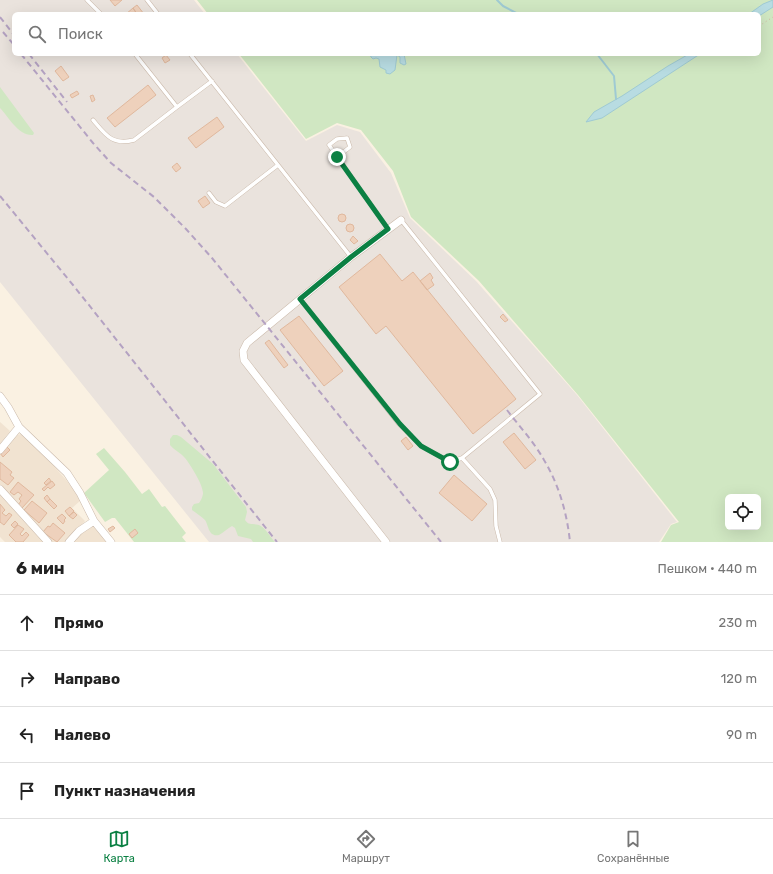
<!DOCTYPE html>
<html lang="ru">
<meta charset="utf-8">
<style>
:root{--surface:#fff;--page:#f2f2f2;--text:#222;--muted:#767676;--line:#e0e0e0;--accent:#0b8043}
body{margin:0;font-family:Rubik,sans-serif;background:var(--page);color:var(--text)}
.controls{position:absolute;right:12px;bottom:12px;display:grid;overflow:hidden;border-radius:6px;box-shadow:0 4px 16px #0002}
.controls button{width:36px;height:36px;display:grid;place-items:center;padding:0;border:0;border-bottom:1px solid var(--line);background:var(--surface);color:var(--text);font:20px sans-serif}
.stop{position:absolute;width:12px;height:12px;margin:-9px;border:3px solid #0b8043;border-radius:50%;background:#fff}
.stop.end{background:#0b8043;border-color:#fff;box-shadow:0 1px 4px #0008}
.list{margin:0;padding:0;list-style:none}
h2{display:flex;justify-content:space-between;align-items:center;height:52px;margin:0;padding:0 16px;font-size:17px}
h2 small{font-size:13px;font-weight:400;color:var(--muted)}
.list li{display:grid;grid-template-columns:26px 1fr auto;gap:12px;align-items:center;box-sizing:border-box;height:56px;padding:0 16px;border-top:1px solid var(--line)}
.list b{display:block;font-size:15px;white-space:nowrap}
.list em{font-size:13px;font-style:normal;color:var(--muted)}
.icon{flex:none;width:22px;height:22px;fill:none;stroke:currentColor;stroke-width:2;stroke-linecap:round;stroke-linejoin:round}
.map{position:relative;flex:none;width:773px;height:542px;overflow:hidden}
.search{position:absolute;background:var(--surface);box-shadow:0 4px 16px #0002;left:12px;right:12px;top:12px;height:44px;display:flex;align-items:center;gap:10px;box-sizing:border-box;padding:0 14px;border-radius:6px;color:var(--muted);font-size:15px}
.sheet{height:276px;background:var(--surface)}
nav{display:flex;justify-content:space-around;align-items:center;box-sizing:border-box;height:56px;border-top:1px solid var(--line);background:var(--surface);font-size:11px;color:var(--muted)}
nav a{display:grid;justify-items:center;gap:2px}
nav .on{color:var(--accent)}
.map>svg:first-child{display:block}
</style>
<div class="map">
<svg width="773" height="542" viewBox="0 0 773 542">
<rect width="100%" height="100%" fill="#faf1e2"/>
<!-- residential -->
<path fill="#f1e3d1" d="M0,422l10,9 -10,13z
M23,434l10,9 34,38 14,19 -9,8 13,13 -19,21h-14l-52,-57v-33l15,-17z
M0,494l44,48h-39l-5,-5z
M93,525l14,17h-36l9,-10z"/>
<!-- industrial -->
<path fill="#eae3dd" d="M0,0h194l11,14h-191v40h223l69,87 31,-16 23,7 31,41 19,45 66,63 101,114 100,127 -6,2 -12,18h-450l-209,-260z"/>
<!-- green -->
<path fill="#d0e7c2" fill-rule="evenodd" d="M197,0h576v542h-112l10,-17 8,-3 -101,-127 -99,-114 -68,-64 -18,-46 -32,-41 -24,-7 -31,16 -67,-85h520v-40h-551zM728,497h30v30h-30z
M0,87l34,46 -1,2c-15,1 -24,-18 -33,-27z
M173,435h4l4,2 32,27 33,43 1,5 -2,8c4,6 8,3 14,5 7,3 11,12 16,17h-22l-2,-3 -13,-3 -3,-8 -3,-2c-4,2 -9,7 -13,9 -11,2 -10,-9 -14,-15 -4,-4 -9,-7 -13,-10v-3l2,-3 5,-1c2,-3 3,-5 4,-9 1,-8 -13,-30 -18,-36 -4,-5 -11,-8 -15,-13v-6z
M104,448l21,24 17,22 7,-5 13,18 3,-1 21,27 -4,4 4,5h-52l-19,-24h-3l-7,4 -21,-29 25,-23 -13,-16z"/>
<!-- water -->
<path fill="#b8dce2" stroke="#9fcad3" d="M773,0v7l-14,9v-2h-10l14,-10z
M370,54h34l2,10 -2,1 -4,-2v-6l-3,-2 -2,15 -5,4 -4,-1v-3l-6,-3 -1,-8 -3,-1 -3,1 -2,-2z
M689,54h11l-98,64 -16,4 8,-10 28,-16 46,-30z"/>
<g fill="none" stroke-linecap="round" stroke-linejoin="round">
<!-- stream -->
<path stroke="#9fcad3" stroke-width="2" d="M497,0l6,6 15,8
M597,54l17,22 2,23"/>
</g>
<!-- building -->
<path fill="#eed1bc" stroke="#e0b89d" d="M110,0h12l-7,6z
M137,5l7,9h-7l-4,-6z
M133,8l4,6h-11z
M166,55l4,5 -5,3 -3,-5z
M61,66l8,11 -6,4 -8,-10z
M148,85l8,10 -41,32 -8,-9z
M77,91l2,3 -7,4 -2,-3z
M93,95l2,5 -3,2 -2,-6z
M217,117l7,10 -28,21 -8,-10z
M177,163l4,5 -5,4 -4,-5z
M205,196l5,7 -7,5 -5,-7z
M338 218a4 4 0 1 1 8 0a4 4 0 1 1-8 0Z
M346 228a4 4 0 1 1 8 0a4 4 0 1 1-8 0Z
M353,236l5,5 -4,3 -4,-4z
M380,254l22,27 11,-9 103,127 -43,35 -87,-108 -10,8 -37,-47z
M430,273l3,5 -2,2 3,5 -7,5 -7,-9z
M503,314l5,6 -3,2 -5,-5z
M299,316l44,55 -19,15 -44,-56z
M269,340l19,25 -4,3 -19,-25z
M514,433l22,27 -11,9 -22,-27z
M406,437l7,9 -5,4 -7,-9z
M6,446l4,4 -7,7 -3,-4z
M0,462l12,10 -2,3 4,3 -6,7 -8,-6z
M454,475l33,29 -15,17 -33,-28z
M49,478l2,3 -5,4 -2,-2z
M52,481l3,4 -5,4 -2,-2 -4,4 -2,-2z
M18,482l16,13 -12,13 -4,-3 3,-4 -2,-2 3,-4 -4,-3 -4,3 -4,-3z
M47,495l3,4 -3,3 -3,-4z
M50,499l7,7 -3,3 -7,-7z
M32,501l15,12 -8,10 -15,-13z
M0,504l5,6 -3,3 4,3 3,-3 3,2 -8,10 -4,-3z
M70,507l4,4 -5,5 -4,-5z
M74,512l3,3 -4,4 -4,-3z
M62,514l4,4 -2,2 1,1 -2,3 -6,-6z
M15,521l3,3 -4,4 -3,-3z
M53,523l12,10 -8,9 -14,-10 5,-6 2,1z
M18,525l6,4 -4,5 2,2 4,-4 3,3 -6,7h-7l-7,-7z
M113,526l2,2 -5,4 -2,-3z
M135,529l3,4 -6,5 -3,-4z"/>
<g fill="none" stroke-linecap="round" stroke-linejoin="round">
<defs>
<path id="lane" d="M87,0l14,14
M147,0l11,14
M135,54l42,53 35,-26
M190,54l161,203
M93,120c12,14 19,26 41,20l43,-33
M337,157l13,-10 -3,-9 -10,1 -8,6 59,84
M209,193l7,9 9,4 53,-41
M300,299l99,125 22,22 29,16 12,-4 78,-64 -139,-174
M462,458l28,31 5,11 1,26 4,16"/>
<path id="street" d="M0,396l8,11 11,20 48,46 13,20 14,28 17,21
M0,450l19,-23
M0,489l48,53
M69,542l10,-11 15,-10
M386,542l-142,-182 -1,-9 4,-8 104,-86 50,-37"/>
</defs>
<!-- lane casing -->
<use href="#lane" stroke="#cab9aa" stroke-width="4.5"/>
<!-- street casing -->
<use href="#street" stroke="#cab9aa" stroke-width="8"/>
<!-- path -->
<path stroke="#d2b49f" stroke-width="1" stroke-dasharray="1 3" stroke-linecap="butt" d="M759,26l14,-9"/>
<!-- lane -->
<use href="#lane" stroke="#fff" stroke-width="3.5"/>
<!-- street -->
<use href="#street" stroke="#fff" stroke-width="7"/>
<!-- rail -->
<path stroke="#b4a2c2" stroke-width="2" stroke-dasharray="6 4" stroke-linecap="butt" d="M0,17l14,18
M3,32l11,13
M21,54l72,89 18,20 43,34 32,32 26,29 229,284
M29,54l38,48
M0,196l73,89 204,257
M507,410c12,16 27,32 37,50 15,25 23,53 26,82"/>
</g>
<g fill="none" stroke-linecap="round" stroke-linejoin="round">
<!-- route -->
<path stroke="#0b8043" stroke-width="5" d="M337,157l51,72 -37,28 -51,42 100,125 21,22 29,16"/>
</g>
</svg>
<div class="controls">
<button><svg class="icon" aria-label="locate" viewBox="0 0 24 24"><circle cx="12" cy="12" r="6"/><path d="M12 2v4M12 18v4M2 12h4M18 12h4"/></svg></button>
</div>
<div class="stop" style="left:450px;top:462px"></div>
<div class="stop end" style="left:337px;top:157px"></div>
<div class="search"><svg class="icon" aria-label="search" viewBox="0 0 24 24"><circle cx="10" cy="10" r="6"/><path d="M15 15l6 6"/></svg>Поиск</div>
</div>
<section class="sheet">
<h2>6 мин<small>Пешком · 440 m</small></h2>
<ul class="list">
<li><svg class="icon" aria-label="ahead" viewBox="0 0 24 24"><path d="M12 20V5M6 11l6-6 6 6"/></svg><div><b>Прямо</b></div><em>230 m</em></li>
<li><svg class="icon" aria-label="right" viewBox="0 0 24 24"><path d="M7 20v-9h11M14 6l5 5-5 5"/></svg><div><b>Направо</b></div><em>120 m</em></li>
<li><svg class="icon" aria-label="left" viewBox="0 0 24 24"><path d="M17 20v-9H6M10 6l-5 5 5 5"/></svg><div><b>Налево</b></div><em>90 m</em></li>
<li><svg class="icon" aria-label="arrive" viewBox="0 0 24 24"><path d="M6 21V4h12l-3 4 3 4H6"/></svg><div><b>Пункт назначения</b></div></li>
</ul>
</section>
<nav>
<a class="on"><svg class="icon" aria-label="map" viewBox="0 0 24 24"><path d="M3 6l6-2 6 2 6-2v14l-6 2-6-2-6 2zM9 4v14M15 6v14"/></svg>Карта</a>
<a><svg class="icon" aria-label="directions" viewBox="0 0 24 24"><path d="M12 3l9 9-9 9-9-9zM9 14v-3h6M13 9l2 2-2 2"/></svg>Маршрут</a>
<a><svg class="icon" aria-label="saved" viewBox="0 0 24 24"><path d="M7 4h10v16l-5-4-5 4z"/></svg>Сохранённые</a>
</nav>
